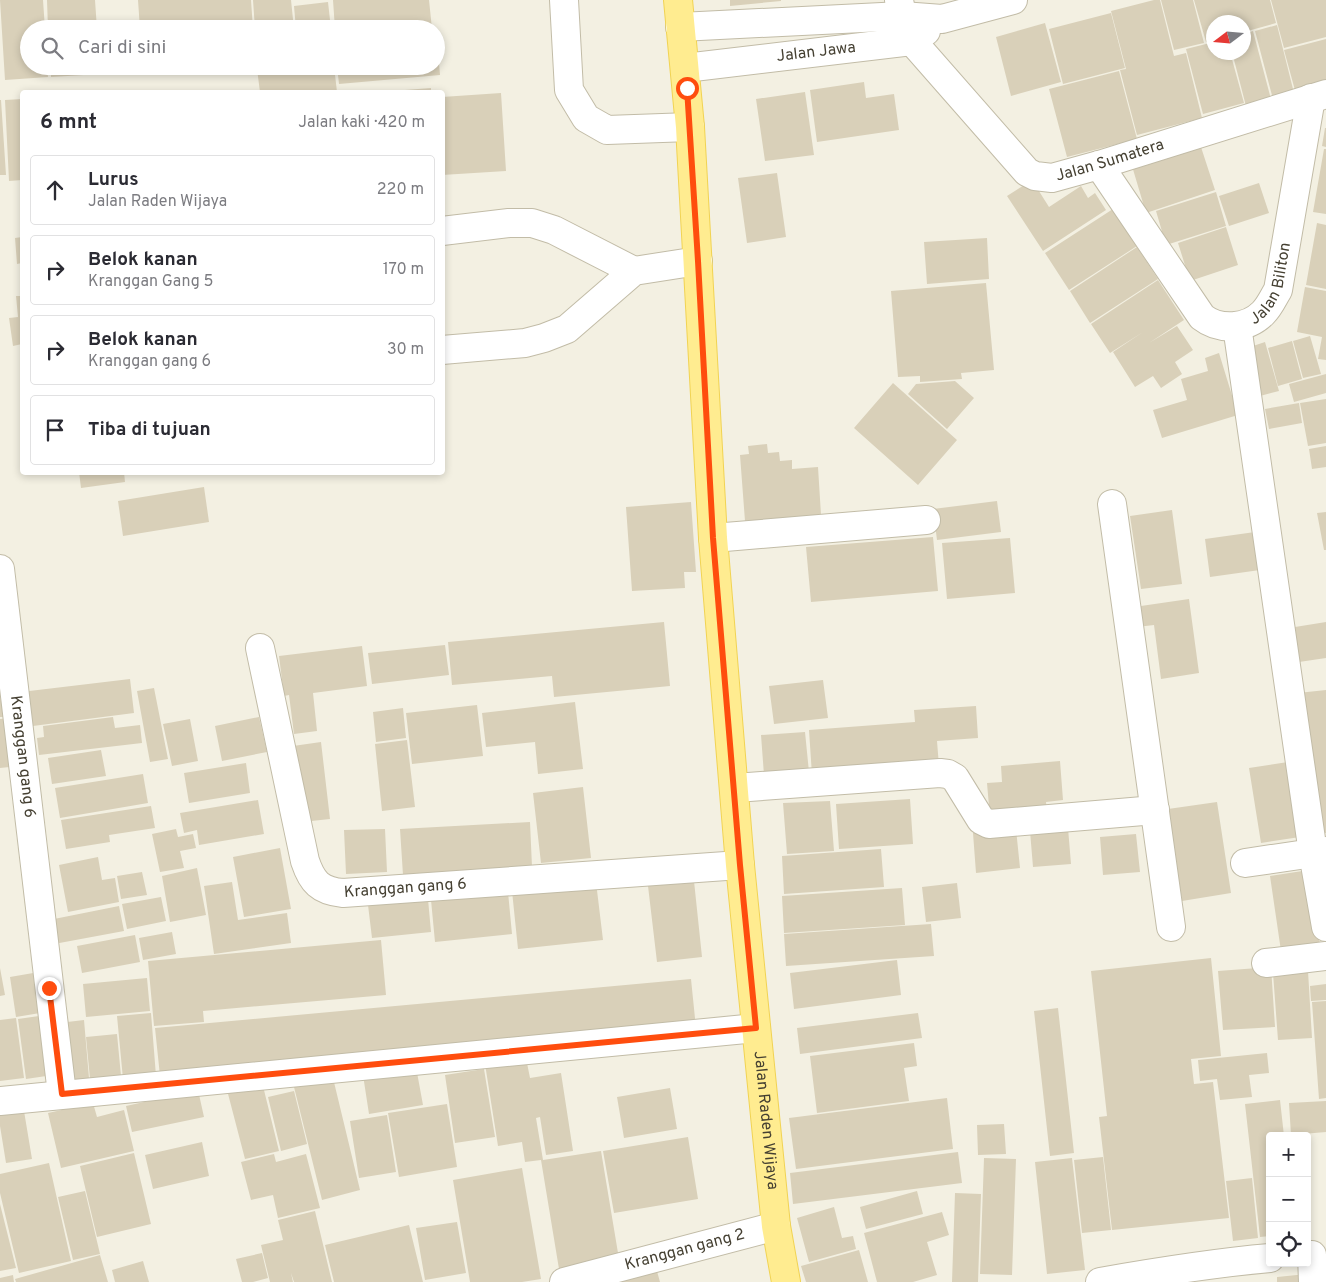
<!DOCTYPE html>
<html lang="id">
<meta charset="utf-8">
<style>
:root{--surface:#fff;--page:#f7f7f7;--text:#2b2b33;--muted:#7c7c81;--line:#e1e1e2}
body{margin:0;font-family:Overpass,sans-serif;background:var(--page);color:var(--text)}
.controls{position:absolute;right:15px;bottom:15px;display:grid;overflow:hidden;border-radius:5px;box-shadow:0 2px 8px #0003}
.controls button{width:45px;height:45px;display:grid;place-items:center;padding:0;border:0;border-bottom:1px solid var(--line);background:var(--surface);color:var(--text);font:25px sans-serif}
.compass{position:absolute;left:1206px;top:15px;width:45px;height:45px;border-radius:50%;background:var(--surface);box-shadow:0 2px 8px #0003;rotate:254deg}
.stop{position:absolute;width:15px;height:15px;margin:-11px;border:4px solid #ff4d0e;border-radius:50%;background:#fff}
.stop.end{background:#ff4d0e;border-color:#fff;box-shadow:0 1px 5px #0008}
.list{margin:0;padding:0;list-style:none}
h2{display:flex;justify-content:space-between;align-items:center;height:65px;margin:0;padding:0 20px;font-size:21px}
h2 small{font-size:16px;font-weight:400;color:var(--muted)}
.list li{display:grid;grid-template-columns:32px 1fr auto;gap:15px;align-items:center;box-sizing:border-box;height:70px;margin:0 10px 10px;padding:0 10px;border:1px solid var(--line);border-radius:5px}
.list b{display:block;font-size:19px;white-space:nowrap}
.list p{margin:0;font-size:16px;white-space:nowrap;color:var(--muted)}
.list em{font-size:16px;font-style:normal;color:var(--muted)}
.icon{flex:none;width:28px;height:28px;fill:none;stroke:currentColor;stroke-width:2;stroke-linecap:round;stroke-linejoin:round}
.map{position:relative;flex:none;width:1326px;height:1282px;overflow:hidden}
.search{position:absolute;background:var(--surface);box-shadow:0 2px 8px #0003;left:20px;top:20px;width:425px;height:55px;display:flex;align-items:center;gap:12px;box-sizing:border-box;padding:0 18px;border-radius:28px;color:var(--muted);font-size:19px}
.panel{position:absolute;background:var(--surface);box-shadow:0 2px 8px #0003;left:20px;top:90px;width:425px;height:385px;border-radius:5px}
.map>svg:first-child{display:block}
</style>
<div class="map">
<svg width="1326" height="1282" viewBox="0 0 1326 1282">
<rect width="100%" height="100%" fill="#f3f0e2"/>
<!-- building -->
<path fill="#d9d0b9" d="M0,0h43l2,29h-16v37h18l1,11 -43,3z
M47,0h48l2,29h-49z
M138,0h113l2,29h-113z
M253,0h38l3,29h-39z
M333,0h96l3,29h-97z
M730,0h51v1l-51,5z
M1154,0h6l14,56 12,-3 16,65 -65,17 -17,-65 6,-1 -15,-58z
M1161,0h32l11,43 -30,7z
M1194,0h76l6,23 -32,9v-10h-30v18l-8,2z
M1271,0h55v37l-42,11z
M328,2l3,27h-35l-2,-23z
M1111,13l14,55 -62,16 -14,-55z
M1045,23l16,59 -50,14 -15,-59z
M1277,25l18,72 -21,6 -19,-72z
M1253,31l19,72 -25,7 -15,-58h12v-18z
M1326,39v47l-30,8 -12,-44z
M1214,42v10h16l14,51 -41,11 -17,-65z
M436,51h2l2,24 -101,9 -2,-18h99z
M51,66h49v8l-49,3z
M286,66h48l3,26h-77l-3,-23z
M1119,71l18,68 -70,18 -18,-68z
M864,82l2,16 28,-4 5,36 -82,12 -7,-52z
M431,88v4h-26v-2z
M805,92l9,63 -49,6 -9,-62z
M501,93l5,78 -64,4v-78z
M22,99v81l-13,1 -4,-81z
M0,100h1l5,75h-6z
M1325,128h1v19l-4,-1z
M1200,144l15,46 -69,23 -14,-47z
M1324,149h2v65l-13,-2z
M777,173l9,64 -39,6 -9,-65z
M1032,180l17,27 32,-21 7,12 7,-5 11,17 -63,41 -36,-55z
M1259,183l10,30 -40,13 -10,-30z
M1216,192l10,34 -60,19 -10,-34z
M1113,209l24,37 -68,44 -24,-37z
M1317,223l9,2v64l-20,-4z
M1226,227l12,38 -48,16 -12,-38z
M22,237v26l-5,1 -2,-26z
M987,238l2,41 -62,5 -3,-42z
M1137,247l21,32 -68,44 -20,-32z
M1158,280l26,40 -35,23 28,-17 16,24 -18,12 7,12 -21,14 -8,-12 -18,11 -22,-35 30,-20 -33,21 -19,-29z
M986,283l8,87 -33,3 1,6 -42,3v-6l-22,1 -7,-86z
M1305,287l21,4v69l-8,-1 4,-22 -25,-5z
M16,296h6v48l-9,2 -4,-28 9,-1z
M1310,336l11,38 -18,4 -10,-37z
M1292,341l10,38 -24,7 -10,-38z
M1265,342l14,49 -19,5 -13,-48z
M1219,353l19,62 -76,23 -9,-28 34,-10 -6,-21 27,-8 -3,-13z
M1326,374v19l-32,9 -5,-18z
M955,381l19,17 -27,31 -39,-35 8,-10z
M893,383l64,57 -39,45 -64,-57z
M1326,399v44l-18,3 -8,-43z
M1299,403l3,20 -33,6 -4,-20z
M767,444l1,9 11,-1 1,9 12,-1v9l26,-2 3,48 -76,6 -5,-66 9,-1 -1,-8z
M1326,446v21l-14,2 -3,-20z
M79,472h45l1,10 -44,6z
M204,487l5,35 -86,14 -5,-35z
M997,501l4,31 -64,8 -4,-31z
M691,502l5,70h-12l1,16 -53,3 -6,-84z
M1172,510l10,74 -41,5 -11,-73z
M1326,512v38h-2l-7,-37z
M1255,532l5,38 -50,7 -5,-38z
M933,537l5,54 -127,11 -5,-55z
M1010,538l5,55 -68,6 -5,-56z
M1189,599l10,74 -38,6 -7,-54 -17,2 -3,-20z
M664,622l6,64 -116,11 -2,-21 -100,9 -4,-43z
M1326,622v36l-27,4 -4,-35z
M445,645l4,30 -77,9 -4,-31z
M362,646l5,40 -54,7 4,38 -23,3 -5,-39 -5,1 -5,-40z
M130,679l4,34 -109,14 -4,-35z
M823,680l5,38 -54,6 -5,-38z
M154,688l14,71 -18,3 -13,-71z
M1326,690v143l-8,1 -20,-141z
M0,696l4,21h-4z
M575,702l8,67 -45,5 -3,-32 -49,5 -4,-34z
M477,705l6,51 -71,8 -6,-51z
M976,706l2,32 -41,3 2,25 -127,9 -3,-45 106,-8 -1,-12z
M403,708l3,30 -30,4 -3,-30z
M113,717l2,11 25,-3 2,18 -103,12 -2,-17 7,-1 -1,-11z
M259,717l8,35 -45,9 -7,-35z
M13,718l6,48 -19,2v-49z
M190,719l8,42 -26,5 -9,-42z
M805,732l4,40 -45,3 -3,-40z
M407,740l8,67 -33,4 -7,-67z
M321,742l9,77 -28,3 -9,-76z
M101,750l5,26 -54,8 -4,-26z
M1060,761l3,39 -17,2 1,11 -57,5 -3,-35 15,-1 -1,-16z
M1288,762l12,75 -39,6 -12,-75z
M246,763l4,30 -61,10 -5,-30z
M143,774l5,29 -88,15 -5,-30z
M583,787l8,71 -50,5 -8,-70z
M910,799l3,45 -74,5 -3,-45z
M258,800l6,34 -65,11 -2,-15 -13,3 -4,-20z
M830,801l4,50 -47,3 -4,-51z
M1217,802l14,91 -49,8 -14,-92z
M151,806l4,22 -46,7 1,7 -44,7 -5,-29z
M530,822l2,45 -129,8 -3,-46z
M1068,828l3,36 -38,3 -3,-36z
M176,829l2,8 15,-3 3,14 -16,3 4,17 -24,4 -8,-38z
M385,829l2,43 -41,2 -2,-44z
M1016,829l4,39 -44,5 -3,-40z
M1136,834l4,38 -37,3 -3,-38z
M280,848l11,61 -47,8 -11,-60z
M881,849l3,38 -100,7 -2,-38z
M98,857l4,23 13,-2 4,24 -51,10 -9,-47z
M197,868l9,47 -36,7 -8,-46z
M1309,870l11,75 -39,6 -11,-75z
M142,872l5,23 -26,4 -4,-23z
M694,881l8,76 -45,5 -9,-76z
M232,882l6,38 49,-7 4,30 -77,11 -10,-68z
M596,882l7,58 -85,9 -6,-58z
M957,883l4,35 -35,4 -4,-35z
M902,888l3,37 -121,8 -2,-37z
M508,892l4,42 -77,8 -4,-42z
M161,897l5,24 -39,8 -5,-25z
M428,899l3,33 -59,6 -4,-33z
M119,906l5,25 -70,13 -5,-24z
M931,924l3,32 -148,10 -2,-32z
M172,932l4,22 -33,6 -4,-22z
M135,935l5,27 -58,11 -5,-27z
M381,940l5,55 -183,16 1,11 -50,4 -6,-65z
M1211,958l10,98 -30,3 3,25 19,-2 16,136 -117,12 -13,-113 8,-1 -16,-145z
M897,960l4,35 -107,14 -4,-36z
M1271,967l4,60 -52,3 -5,-59z
M0,968l5,27 -5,1z
M1308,971l4,67 -34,2 -5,-67z
M39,972l7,40 -30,5 -6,-40z
M147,978l3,33 -64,6 -3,-33z
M691,979l5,49 -536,48 -5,-48z
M1326,984v16l-15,1 -1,-15z
M1326,1001v97l-7,1 -7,-97z
M1058,1008l16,145 -24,3 -16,-145z
M151,1013l5,63 -33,3 -6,-63z
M918,1013l4,25 -122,16 -3,-26z
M46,1015l7,60 -27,4 -8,-60z
M16,1018l8,60 -24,3v-61z
M84,1020l5,58 -24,3 -6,-58z
M117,1034l4,42 -31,3 -4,-42z
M914,1043l3,23 -13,2 5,33 -92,12 -7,-57z
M1267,1053l2,20 -20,2 3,22 -32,3 -3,-21 -17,2 -2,-21z
M526,1058l4,20 31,-5 12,78 -27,4 -6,-38 -4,1 7,42 58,-9 18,108 -60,10 -18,-109 -16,2 -3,-20 -24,4 -13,-82z
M416,1067l7,38 -54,9 -6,-39z
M484,1069l11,68 -40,6 -10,-68z
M333,1078l27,112 -38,10 -28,-113z
M262,1082l17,69 -34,8 -18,-69z
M670,1088l7,41 -53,9 -7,-41z
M198,1090l6,27 -72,15 -6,-26z
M294,1091l13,53 -26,7 -13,-54z
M947,1098l6,51 -157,20 -7,-51z
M1280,1100l4,36h-14v100l-10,1 -15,-133z
M1326,1101v31l-35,3 -2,-32z
M93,1103l4,14 27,-7 10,41 -73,17 -13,-55z
M447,1104l10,63 -58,10 -11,-64z
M23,1105l9,54 -26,4 -6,-37v-18z
M387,1115l9,57 -37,6 -9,-57z
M1004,1124l2,30 -28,1 -1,-30z
M688,1137l10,62 -84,14 -11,-62z
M202,1142l7,34 -56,13 -8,-34z
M958,1152l4,31 -169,21 -3,-31z
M134,1153l17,71 -54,13 -17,-71z
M274,1154l2,8 30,-8 14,54 -42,10 -5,-23 -22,5 -10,-38z
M1103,1157l8,73 -29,3 -8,-73z
M984,1158l32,1 -4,116 -32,-1z
M1072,1158l13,112 -38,4 -12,-112z
M49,1163l22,98 -52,12 -19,-80v-19z
M522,1168l19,111 -19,3h-52l-17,-102z
M1252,1178l6,60 -25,3 -7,-60z
M85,1191l15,63 -27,6 -15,-63z
M917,1191l6,23 -57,15 -6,-22z
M955,1193l26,1 -3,88h-26z
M0,1204l16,64 -16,3z
M834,1207l8,31 11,-2 3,13 -47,13 -12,-44z
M315,1211l17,71h-38l-3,-9 2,9h-23l-9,-37 22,-5 -5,-20z
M942,1212l7,23 -22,7 10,33 -24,7h-36l-13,-49z
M457,1222l9,51 -41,7 -9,-52z
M409,1225l14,57h-89l-9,-37z
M859,1250l9,32h-62l-5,-16z
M262,1253l6,25 -15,4h-11l-6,-23z
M100,1255l8,27h-92l-1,-3z
M143,1261l6,21h-34l-3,-12z
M655,1264l5,18h-64z
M1307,1274l1,8h-31v-5z
M13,1275l1,7h-14v-4z"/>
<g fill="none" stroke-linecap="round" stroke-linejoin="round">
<defs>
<g id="minor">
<path d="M564,0l5,90 17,28 21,12 83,-3"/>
<path id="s1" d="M899,0l3,16 10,25 115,131 8,4 17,2 47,-13 227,-71"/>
<path d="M680,27l222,-11 40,3 71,-19"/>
<path id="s2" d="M685,68l227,-27 14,-10"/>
<path id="s3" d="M1099,165l103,152c18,14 45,12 61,-4 7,-7 10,-15 15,-23l33,-192"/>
<path d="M442,231l67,-8h23l22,7 80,41"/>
<path d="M1237,326l76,527 13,74"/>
<path d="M442,350l83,-7 19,-5 23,-9 67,-58 64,-10"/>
<path d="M1112,504l59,423"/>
<path d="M713,538l213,-18"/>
<path id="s4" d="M0,569l62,525"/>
<path id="s5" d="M260,648l45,213c7,21 15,30 38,32l397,-28"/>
<path d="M735,788l205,-15 8,1 7,4 26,42 8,4 166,-14"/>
<path d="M1245,863l81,-12"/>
<path d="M1266,963l60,-7"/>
<path d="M0,1101l756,-73"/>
<path d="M1312,1255l1,27"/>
<path id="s6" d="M564,1282l212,-56"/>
<path d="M1100,1282c57,-10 112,-19 170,-24"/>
</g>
<g id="major">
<path id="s7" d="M678,0l12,127 23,411 27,327 36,361 10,56"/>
</g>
</defs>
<!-- minor casing -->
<use href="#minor" stroke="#c2bca7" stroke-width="30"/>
<!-- major casing -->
<use href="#major" stroke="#f1d353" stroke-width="30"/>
<!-- minor -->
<use href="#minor" stroke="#fff" stroke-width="28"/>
<!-- major -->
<use href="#major" stroke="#ffec90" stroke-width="28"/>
</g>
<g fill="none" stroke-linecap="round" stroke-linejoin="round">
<!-- route -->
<path stroke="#ff4d0e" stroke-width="6" d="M49,988l13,106 694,-66 -16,-163 -27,-327 -15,-277 -11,-173"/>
</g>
<g text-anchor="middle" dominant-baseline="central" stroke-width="4" stroke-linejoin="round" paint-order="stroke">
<!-- street labels -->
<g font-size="16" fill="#454032" stroke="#fff">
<text stroke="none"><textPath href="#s2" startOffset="132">Jalan Jawa</textPath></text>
<text stroke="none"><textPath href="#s1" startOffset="304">Jalan Sumatera</textPath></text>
<text stroke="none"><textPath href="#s3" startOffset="281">Jalan Biliton</textPath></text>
<text stroke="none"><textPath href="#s4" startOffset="189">Kranggan gang 6</textPath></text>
<text stroke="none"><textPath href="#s5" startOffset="334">Kranggan gang 6</textPath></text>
<text stroke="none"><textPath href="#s7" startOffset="1124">Jalan Raden Wijaya</textPath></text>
<text stroke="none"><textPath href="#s6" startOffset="125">Kranggan gang 2</textPath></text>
</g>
</g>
</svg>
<div class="controls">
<button>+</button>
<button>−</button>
<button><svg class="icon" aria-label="locate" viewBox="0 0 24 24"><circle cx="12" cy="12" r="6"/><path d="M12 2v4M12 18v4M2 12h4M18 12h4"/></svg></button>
</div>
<svg class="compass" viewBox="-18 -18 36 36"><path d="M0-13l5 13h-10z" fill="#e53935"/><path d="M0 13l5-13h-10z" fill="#7c7c81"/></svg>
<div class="stop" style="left:687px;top:88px"></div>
<div class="stop end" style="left:49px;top:988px"></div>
<div class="search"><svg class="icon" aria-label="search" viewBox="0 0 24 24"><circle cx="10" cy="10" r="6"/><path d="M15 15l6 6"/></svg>Cari di sini</div>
<section class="panel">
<h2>6 mnt<small>Jalan kaki · 420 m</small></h2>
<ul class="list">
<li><svg class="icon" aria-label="ahead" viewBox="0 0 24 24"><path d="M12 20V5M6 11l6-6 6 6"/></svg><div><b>Lurus</b><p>Jalan Raden Wijaya</p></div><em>220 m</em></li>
<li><svg class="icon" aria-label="right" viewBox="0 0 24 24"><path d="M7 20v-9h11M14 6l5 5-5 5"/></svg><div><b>Belok kanan</b><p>Kranggan Gang 5</p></div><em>170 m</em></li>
<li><svg class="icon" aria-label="right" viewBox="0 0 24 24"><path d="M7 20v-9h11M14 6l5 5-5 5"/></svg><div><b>Belok kanan</b><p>Kranggan gang 6</p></div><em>30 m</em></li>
<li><svg class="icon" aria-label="arrive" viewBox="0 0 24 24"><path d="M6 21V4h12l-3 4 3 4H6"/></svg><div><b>Tiba di tujuan</b></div></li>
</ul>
</section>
</div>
